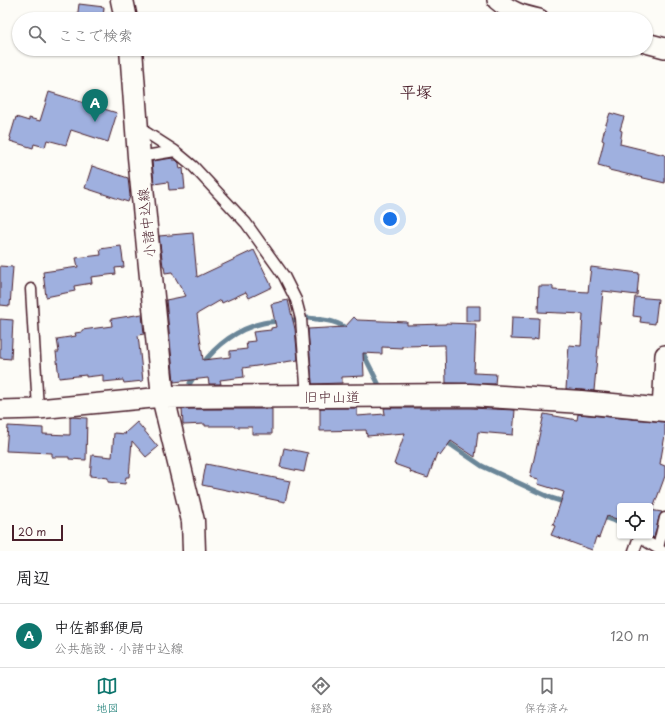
<!DOCTYPE html>
<html lang="ja">
<meta charset="utf-8">
<style>
:root{--surface:#fff;--page:#f2f2f2;--text:#202124;--muted:#757577;--line:#e0e0e0;--accent:#0f766e}
body{margin:0;font-family:"Playpen Sans","Klee One",sans-serif;background:var(--page);color:var(--text)}
.controls{position:absolute;right:12px;bottom:12px;display:grid;overflow:hidden;border-radius:4px;box-shadow:0 1px 3px #0004}
.controls button{width:36px;height:36px;display:grid;place-items:center;padding:0;border:0;border-bottom:1px solid var(--line);background:var(--surface);color:var(--text);font:20px sans-serif}
.scale{position:absolute;left:12px;bottom:10px;width:51px;box-sizing:border-box;padding-left:4px;border:2px solid #4a1f2b;border-top:0;font-size:11px;line-height:14px;white-space:nowrap;color:#4a1f2b;-webkit-text-stroke:3px #fdfcf7;paint-order:stroke}
.you{position:absolute;left:390px;top:219px;width:14px;height:14px;margin:-10px;border:3px solid #fff;border-radius:50%;background:#1a73e8;box-shadow:0 0 0 6px #1a73e833}
.badge{display:grid;place-items:center;width:26px;height:26px;border-radius:50%;background:var(--accent);color:#fff;font-size:13px;font-weight:700}
.pin{position:absolute;translate:-50% -33px;filter:drop-shadow(0 1px 2px #0008)}
.pin::after{content:'';position:absolute;top:21px;width:14px;height:12px;background:inherit;clip-path:polygon(0 0,100% 0,50% 100%)}
.list{margin:0;padding:0;list-style:none}
h2{display:flex;justify-content:space-between;align-items:center;height:52px;margin:0;padding:0 16px;font-size:17px}
h2 small{font-size:13px;font-weight:400;color:var(--muted)}
.list li{display:grid;grid-template-columns:26px 1fr auto;gap:12px;align-items:center;box-sizing:border-box;height:64px;padding:0 16px;border-top:1px solid var(--line)}
.list b{display:block;font-size:15px;white-space:nowrap}
.list p{margin:0;font-size:13px;white-space:nowrap;color:var(--muted)}
.list em{font-size:13px;font-style:normal;color:var(--muted)}
.icon{flex:none;width:22px;height:22px;fill:none;stroke:currentColor;stroke-width:2;stroke-linecap:round;stroke-linejoin:round}
.map{position:relative;flex:none;width:665px;height:551px;overflow:hidden}
.search{position:absolute;background:var(--surface);box-shadow:0 1px 3px #0004;left:12px;right:12px;top:12px;height:44px;display:flex;align-items:center;gap:10px;box-sizing:border-box;padding:0 14px;border-radius:22px;color:var(--muted);font-size:15px}
.sheet{height:116px;background:var(--surface)}
nav{display:flex;justify-content:space-around;align-items:center;box-sizing:border-box;height:56px;border-top:1px solid var(--line);background:var(--surface);font-size:11px;color:var(--muted)}
nav a{display:grid;justify-items:center;gap:2px}
nav .on{color:var(--accent)}
.map>svg:first-child{display:block}
</style>
<div class="map">
<svg width="665" height="551" viewBox="0 0 665 551">
<rect width="100%" height="100%" fill="#fdfcf7"/>
<filter id="ink" filterUnits="userSpaceOnUse"><feTurbulence type="fractalNoise" baseFrequency=".025" numOctaves="2"/><feDisplacementMap in="SourceGraphic" scale="8" xChannelSelector="R" yChannelSelector="G"/><feConvolveMatrix kernelMatrix="1 2 1 2 8 2 1 2 1" color-interpolation-filters="sRGB"/></filter>
<g filter="url(#ink)">
<g fill="none" stroke-linecap="round" stroke-linejoin="round">
<!-- stream -->
<path stroke="#6b8698" stroke-width="5" d="M307,318c15,2 31,2 42,13
M360,347l19,38 5,2
M202,365c14,-20 37,-37 61,-42 10,-2 21,-2 31,-3
M190,383l5,-8
M444,440l38,26 69,32 16,5
M600,516l20,7
M647,536l18,9"/>
</g>
<!-- building -->
<path fill="#9fb0df" stroke="#4a1f2b" d="M79,4l25,3 -1,12h-26z
M49,92l68,21 -9,29 -37,-12 -5,15 -19,-5 -2,7 -11,-3 -1,4 -23,-7 1,-3 -1,-1 6,-20 13,4v-3l11,3z
M610,113l14,4 -4,13 2,1 -2,13 45,11v28l-56,-13v-2l-11,-3 6,-24 -2,-1 3,-13z
M173,158v2h3l3,3 1,6 3,-1 2,21 -16,1 -1,-8 -14,2 -2,-23z
M92,166l36,12 2,18 -2,6 -43,-14z
M193,233l4,44 57,-27 18,37 -23,11 -3,-6 -24,11 -1,-3 -24,14 6,46 27,-3v-6l17,-2 -1,-7 9,-1 -2,-9 18,-2v-2l5,-1 -5,-23 17,-4 7,29 3,31 -55,8 1,9 -24,3 1,4h-12l-1,-6 -34,4 -8,-82 20,-4 -14,-24 -7,1 -1,-7h-1l-4,-30z
M121,246l3,21 -9,1 1,6 -25,3 1,6 -18,3 1,5 -29,6 -3,-25 35,-5 -2,-9 25,-3 -1,-6z
M0,266l13,1 -3,39 -10,-1z
M591,267l48,6 -2,22 -34,-4 -9,100 -28,-2 3,-44 12,1 2,-32 -45,-2 1,-26h14v4l35,2z
M635,297l23,2 -3,25 -15,-2 1,-5 -8,-1z
M466,306h14v15h-14z
M142,314l2,20 -6,1 5,46 -19,2 -1,-3 -20,2v-7l-17,2v-2l-27,3 -3,-26h3l-2,-13 19,-3 -1,-3 7,-1v-2l30,-4 -1,-7z
M354,317l3,3 50,2v3l39,-1v-1l30,1 -2,49 22,1 -1,10 -49,-1 -1,-38 -39,1h-4v2l-20,-1v7l-19,-1 1,23 -22,1v6l-30,1 -4,-55 37,-2z
M512,317l27,1 -1,21 -3,-1 -1,2 -23,-1z
M0,319l13,1 -2,39 -11,-1z
M320,408h37v8l28,-2 -1,-6h86l45,2 -2,25 -35,-3 -3,25 -24,-16 -11,15 -3,-3 -9,25 -18,-6 1,-2 -17,-6 11,-31 -38,3 -1,-6 -46,1z
M182,409h90v25h-20v-7h-17v-1h-30v-2l-22,1z
M544,414l33,6 1,-6 87,8v13l-5,29 5,2v10l-11,30h-34v14l-13,-4 -8,22 -3,-1 -4,13 -41,-15 4,-9 -2,-1 11,-33 -26,-8 1,-5 -9,-2z
M70,417l17,1 -1,42 -17,-1v-2h-17v-4l-46,-2 2,-25 35,2v6l27,1z
M137,422l21,25 -12,10 -14,-16 -3,36h-3l-1,7 -17,-2v-4l-18,-2 2,-21 20,2 2,-24 12,1 -1,-1z
M284,448l24,5 -4,19 -24,-5z
M206,464l84,17 -5,21 -83,-17z
M650,510l12,2 -3,5 -5,21 -4,-2z"/>
<g fill="none" stroke-linecap="round" stroke-linejoin="round">
<defs>
<path id="lane" d="M137,131l10,2 28,18
M139,157l36,-6 18,15 53,57 38,53 12,24 5,19 6,78
M31,289l7,120
M658,548l7,-30
M634,551l5,-14 23,14"/>
<path id="street" d="M497,0c14,12 24,15 42,19
M646,43l19,5
M0,410l38,-1 125,-12
M662,410l3,-55"/>
<path id="secondary" d="M122,0l4,19
M131,49l8,108 24,240 30,124 1,30
M163,397l307,-2 111,7 84,8"/>
</defs>
<!-- lane casing -->
<use href="#lane" stroke="#4a1f2b" stroke-width="13"/>
<!-- street casing -->
<use href="#street" stroke="#4a1f2b" stroke-width="22"/>
<!-- secondary casing -->
<use href="#secondary" stroke="#4a1f2b" stroke-width="25"/>
<!-- lane -->
<use href="#lane" stroke="#fdfcf7" stroke-width="10"/>
<!-- street -->
<use href="#street" stroke="#fdfcf7" stroke-width="19"/>
<!-- secondary -->
<use href="#secondary" stroke="#fdfcf7" stroke-width="22"/>
</g>
</g>
<g text-anchor="middle" dominant-baseline="central" stroke-width="3" stroke-linejoin="round" paint-order="stroke">
<!-- street labels -->
<g font-size="14" fill="#4a1f2b" stroke="#fdfcf7">
<text transform="translate(146 223) rotate(-96)">小諸中込線</text>
<text x="332" y="396">旧中山道</text>
</g>
<!-- quarter labels -->
<g font-size="16" font-weight="bold" fill="#4a1f2b" stroke="#fdfcf7">
<text x="416" y="91">平塚</text>
</g>
</g>
</svg>
<div class="controls">
<button><svg class="icon" aria-label="locate" viewBox="0 0 24 24"><circle cx="12" cy="12" r="6"/><path d="M12 2v4M12 18v4M2 12h4M18 12h4"/></svg></button>
</div>
<div class="scale">20 m</div>
<div class="you"></div>
<div class="pin badge" style="left:95px;top:122px">A</div>
<div class="search"><svg class="icon" aria-label="search" viewBox="0 0 24 24"><circle cx="10" cy="10" r="6"/><path d="M15 15l6 6"/></svg>ここで検索</div>
</div>
<section class="sheet">
<h2>周辺<small></small></h2>
<ul class="list">
<li><span class="badge">A</span><div><b>中佐都郵便局</b><p>公共施設 · 小諸中込線</p></div><em>120 m</em></li>
</ul>
</section>
<nav>
<a class="on"><svg class="icon" aria-label="map" viewBox="0 0 24 24"><path d="M3 6l6-2 6 2 6-2v14l-6 2-6-2-6 2zM9 4v14M15 6v14"/></svg>地図</a>
<a><svg class="icon" aria-label="directions" viewBox="0 0 24 24"><path d="M12 3l9 9-9 9-9-9zM9 14v-3h6M13 9l2 2-2 2"/></svg>経路</a>
<a><svg class="icon" aria-label="saved" viewBox="0 0 24 24"><path d="M7 4h10v16l-5-4-5 4z"/></svg>保存済み</a>
</nav>
